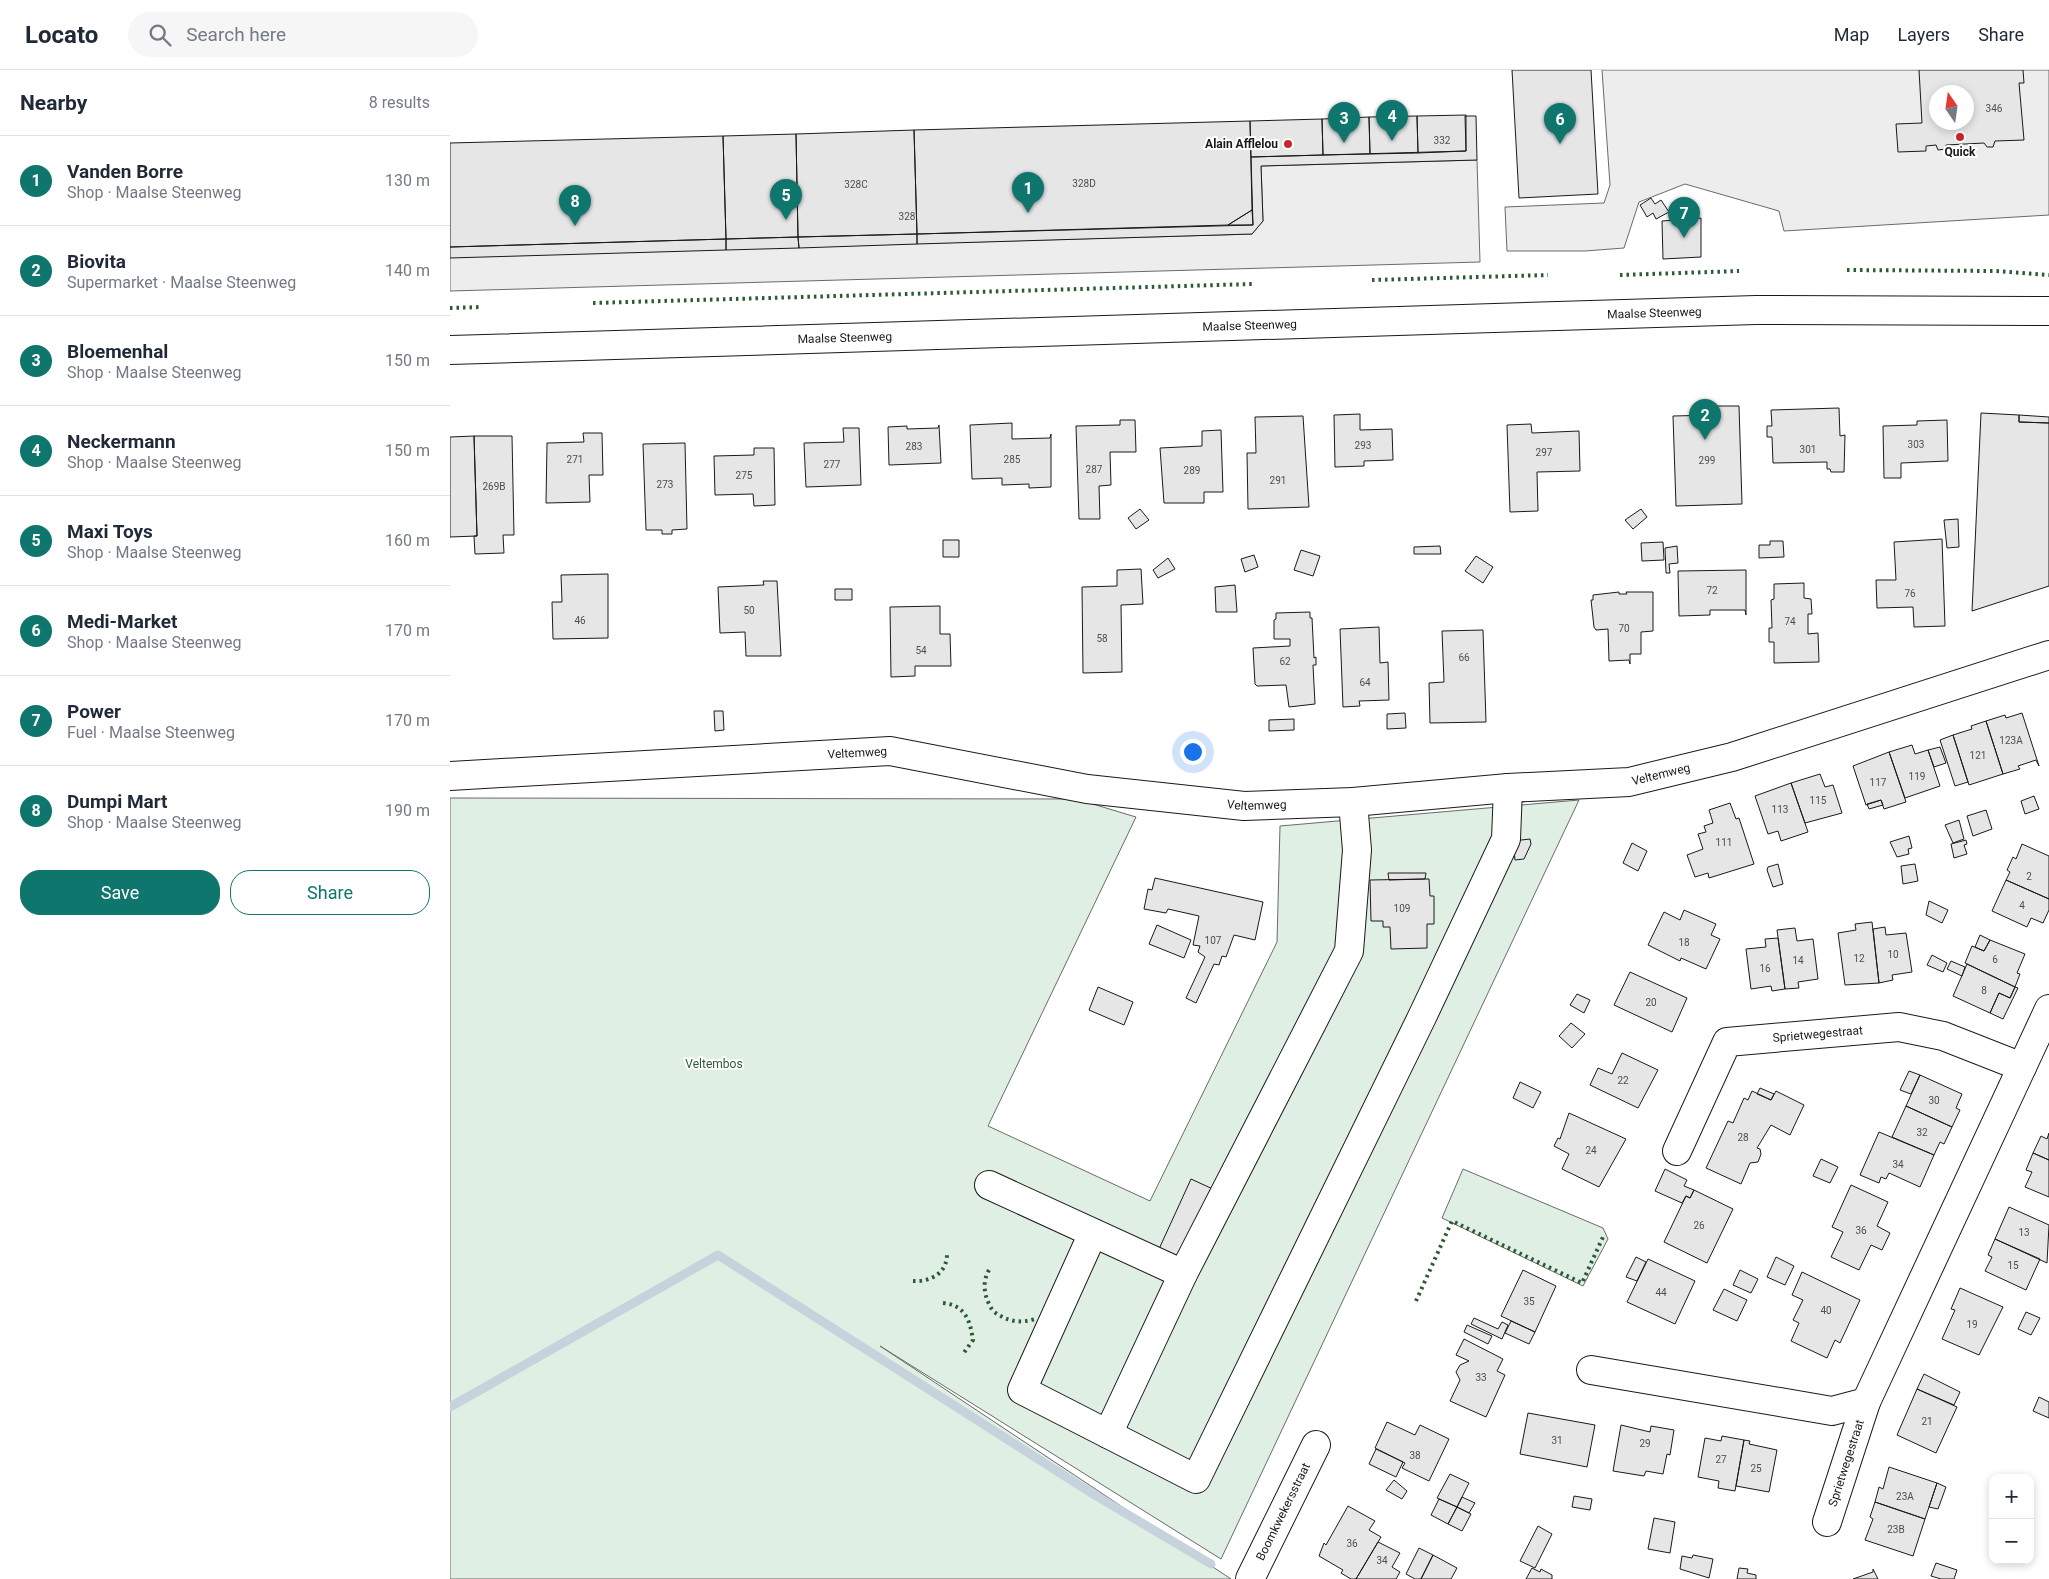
<!DOCTYPE html>
<meta charset="utf-8">
<style>
:root{--surface:#fff;--page:#f6f6f7;--text:#1f2937;--muted:#747a83;--line:#e0e1e3;--accent:#0f766e}
body{margin:0;font-family:Roboto,sans-serif;background:var(--page);color:var(--text)}
.controls{position:absolute;right:15px;bottom:15px;display:grid;overflow:hidden;border-radius:10px;box-shadow:0 2px 8px #0003}
.controls button{width:45px;height:45px;display:grid;place-items:center;padding:0;border:0;border-bottom:1px solid var(--line);background:var(--surface);color:var(--text);font:25px sans-serif}
.compass{position:absolute;left:1479px;top:15px;width:45px;height:45px;border-radius:50%;background:var(--surface);box-shadow:0 2px 8px #0003;rotate:347deg}
.you{position:absolute;left:742px;top:681px;width:18px;height:18px;margin:-12px;border:4px solid #fff;border-radius:50%;background:#1a73e8;box-shadow:0 0 0 8px #1a73e833}
.badge{display:grid;place-items:center;width:32px;height:32px;border-radius:50%;background:var(--accent);color:#fff;font-size:16px;font-weight:700}
.pin{position:absolute;translate:-50% -41px;filter:drop-shadow(0 1px 2px #0008)}
.pin::after{content:'';position:absolute;top:26px;width:18px;height:15px;background:inherit;clip-path:polygon(0 0,100% 0,50% 100%)}
.list{margin:0;padding:0;list-style:none}
h2{display:flex;justify-content:space-between;align-items:center;height:65px;margin:0;padding:0 20px;font-size:21px}
h2 small{font-size:16px;font-weight:400;color:var(--muted)}
.list li{display:grid;grid-template-columns:32px 1fr auto;gap:15px;align-items:center;box-sizing:border-box;height:90px;padding:0 20px;border-top:1px solid var(--line)}
.list b{display:block;font-size:19px;white-space:nowrap}
.list p{margin:0;font-size:16px;white-space:nowrap;color:var(--muted)}
.list em{font-size:16px;font-style:normal;color:var(--muted)}
.actions{display:flex;gap:10px;padding:15px 20px}
.actions a{flex:1;padding:11px 0;border:1px solid var(--accent);border-radius:20px;text-align:center;font-size:18px;color:var(--accent)}
.actions .main{background:var(--accent);color:#fff}
.icon{flex:none;width:28px;height:28px;fill:none;stroke:currentColor;stroke-width:2;stroke-linecap:round;stroke-linejoin:round}
.map{position:relative;flex:none;width:1599px;height:1509px;overflow:hidden}
header{display:flex;align-items:center;gap:30px;box-sizing:border-box;height:70px;padding:0 25px;background:var(--surface);border-bottom:1px solid var(--line)}
header strong{font-size:24px}
nav{display:flex;gap:28px;margin-inline-start:auto;font-size:18px}
.search{width:350px;height:45px;background:var(--page);display:flex;align-items:center;gap:12px;box-sizing:border-box;padding:0 18px;border-radius:28px;color:var(--muted);font-size:19px}
main{display:flex}
aside{flex:1;background:var(--surface)}
.map>svg:first-child{display:block}
</style>
<header>
<strong>Locato</strong>
<div class="search"><svg class="icon" aria-label="search" viewBox="0 0 24 24"><circle cx="10" cy="10" r="6"/><path d="M15 15l6 6"/></svg>Search here</div>
<nav><a>Map</a><a>Layers</a><a>Share</a></nav>
</header>
<main>
<aside>
<h2>Nearby<small>8 results</small></h2>
<ul class="list">
<li><span class="badge">1</span><div><b>Vanden Borre</b><p>Shop · Maalse Steenweg</p></div><em>130 m</em></li>
<li><span class="badge">2</span><div><b>Biovita</b><p>Supermarket · Maalse Steenweg</p></div><em>140 m</em></li>
<li><span class="badge">3</span><div><b>Bloemenhal</b><p>Shop · Maalse Steenweg</p></div><em>150 m</em></li>
<li><span class="badge">4</span><div><b>Neckermann</b><p>Shop · Maalse Steenweg</p></div><em>150 m</em></li>
<li><span class="badge">5</span><div><b>Maxi Toys</b><p>Shop · Maalse Steenweg</p></div><em>160 m</em></li>
<li><span class="badge">6</span><div><b>Medi-Market</b><p>Shop · Maalse Steenweg</p></div><em>170 m</em></li>
<li><span class="badge">7</span><div><b>Power</b><p>Fuel · Maalse Steenweg</p></div><em>170 m</em></li>
<li><span class="badge">8</span><div><b>Dumpi Mart</b><p>Shop · Maalse Steenweg</p></div><em>190 m</em></li>
</ul>
<div class="actions"><a class="main">Save</a><a>Share</a></div>
</aside>
<div class="map">
<svg width="1599" height="1509" viewBox="0 0 1599 1509">
<rect width="100%" height="100%" fill="#fff"/>
<!-- green -->
<path fill="#e0efe3" stroke="#6a6a6a" d="M0,728l626,1 60,18 -148,309 162,75 127,-259 3,-116 299,-26 -358,759 -341,-213 351,233h-781z
M1013,1099l140,59 5,11 -25,47 -141,-68z"/>
<!-- parking -->
<path fill="#ededed" stroke="#6a6a6a" fill-rule="evenodd" d="M1152,0h447v145l-265,16 -5,-20 -94,-27 -46,18 -15,46 -39,3h-78l-2,-44 99,-4 6,-18zM1486,22h30v30h-30z
M1027,90l3,102 -1030,29v-34l802,-23 11,-13 -2,-55z"/>
<g fill="none" stroke-linecap="round" stroke-linejoin="round">
<!-- stream -->
<path stroke="#c6d2dc" stroke-width="9" d="M0,1337l268,-152 375,239 118,70"/>
</g>
<!-- building -->
<path fill="#e6e6e6" stroke="#1a1a1a" fill-rule="evenodd" d="M1062,0h79l7,124 -79,4z
M1469,0h104l1,13h-5l5,57 -29,1 -2,6h-6l-3,-4 -38,2v4l-8,1 -2,-5 -10,1v5l-28,1 -2,-28 26,-1zM1486,22h30v30h-30z
M1016,45v36l-48,2 -1,-37z
M967,46l1,37 -48,1 -1,-37z
M1015,46h11l1,44 -216,6 2,55 -11,13 -335,10v-10l336,-9 -2,-68 215,-6z
M919,47l1,37 -47,1 -1,-36z
M872,49l1,36 -72,2 -1,-36z
M800,51l2,89 -24,15 -311,9 -3,-104z
M464,60l3,104 -119,3 -2,-103z
M346,64l2,103 -72,2 -3,-103z
M273,66l3,103 -276,8v-104z
M1201,128l4,6 6,-4 8,12 -13,7 -3,-6 -6,4 -7,-12z
M802,140l1,15h-25z
M1251,148v39l-38,2 -1,-38z
M467,164v10l-118,4 -1,-11z
M348,167l1,11 -73,2v-11z
M276,169v11l-276,8v-11z
M1267,336h22l3,98 -66,2 -3,-90 43,-1z
M1389,338l1,28 5,-1 -1,37h-13l-1,-3h-3v-7l-54,1 -1,-26h-5v-11h5l-1,-16z
M1531,343l38,2v7l30,1v163l-77,25z
M910,344v16l32,-1 1,31 -29,1v5l-29,1 -1,-52z
M1569,345l30,2v6l-30,-1z
M853,346l6,91 -61,2 -1,-56h9l-1,-36z
M670,350h15l1,32h-26l1,33 -12,1 1,33h-21l-3,-93 44,-1z
M1497,350l1,41 -47,2v15h-17l-1,-52 34,-1v-4z
M562,353v16l38,-1 1,-4v53l-22,1v-4l-27,1v-7l-30,1 -2,-54z
M1081,354l1,9 47,-2 1,40 -43,1 1,39 -28,1 -3,-87z
M489,355l2,38 -52,2 -1,-38 19,-1v3l31,-1z
M393,358h16l2,57 -55,2 -2,-44 40,-1z
M771,360l2,62h-19v11h-40l-4,-55 42,-2v-15z
M133,363h19l1,42h-14l1,27 -44,1 1,-60 37,-1z
M24,366h38l2,99h-11l1,18 -29,1 -1,-18h3z
M24,366l3,100 -27,1v-100z
M235,373l2,86 -15,1v4h-10v-4h-16l-3,-86z
M304,378h20l1,57 -21,1 -1,-12 -38,1 -1,-39 40,-1z
M690,439l9,11 -13,9 -8,-11z
M1191,439l6,8 -14,12 -8,-9z
M1508,449l1,28 -12,1 -3,-28z
M1492,469l3,87 -31,1 -1,-20 -36,1 -1,-28h20l-2,-38z
M493,470h16v17h-16z
M1320,471h13l1,16 -25,1v-13h11z
M1213,472l1,18 -22,1 -1,-18z
M990,476l1,8h-27v-7z
M1227,476l1,17 -9,1 1,9h-4l-1,-25z
M851,480l19,6 -7,20 -19,-6z
M804,485l4,12 -13,5 -4,-13z
M1026,486l17,11 -10,16 -18,-12z
M718,488l7,11 -17,9 -5,-8z
M691,499l2,35 -22,1 1,67 -39,1 -1,-86 35,-1v-16z
M1296,500v45l-1,-5h-35v5l-31,1 -1,-45z
M158,504v64l-55,1 -1,-37h10l-1,-27z
M313,511h14l4,75h-35l-1,-24 -25,1 -2,-46 46,-2z
M1354,513v15l7,1 1,15h-4v20l10,-1 1,29 -45,1v-21h-5v-14h3l-1,-28 3,-1v-15z
M785,515l2,27h-21l-1,-25z
M385,519h17v11h-17z
M1169,522v2h8l-1,-2h27v39l-12,1v22h-11v10l-1,-4 -20,1 -1,-32 -12,1 -2,-3 -3,-27h2v-5z
M490,536v28h10l1,32h-36v10l-24,1 -1,-70z
M860,542v6h2l2,40 2,-1v8h-3l2,39 -26,3 -3,-22 -29,1 -2,-2 -2,-36 37,-2v-7h-16v-19l2,-1v-6z
M929,557l1,36 8,-1 1,38 -30,1 1,5 -17,1 -3,-78z
M1033,560l3,92 -56,1 -1,-40 15,-1 -2,-51z
M264,641h9l1,19 -9,1z
M955,643l1,15 -19,1v-15z
M1572,643l17,53 -3,-6 -18,6 2,3 -17,5 -17,-53 19,-6 1,3z
M844,649v11l-25,1v-11z
M1536,651l17,53 -34,11 -16,-50 19,-6 -1,-3z
M1503,665l15,47 -13,4 -15,-46z
M1462,675l3,9 13,-4 12,36 -35,12 -16,-46z
M1490,677l6,16 -12,4 -6,-17z
M1439,682l17,50 -22,7 -3,-9 -15,5 -13,-39z
M1370,704l5,13 8,-2 9,28 -37,10 -14,-40z
M1341,713l17,49 -27,9 -3,-10 -10,3 -13,-38z
M1584,726l5,13 -14,5 -4,-13z
M1431,730l2,5 -14,4 -2,-5z
M1280,733l6,16 3,-1 15,46 -45,14 -1,-5 -13,4 -8,-22 16,-6 -5,-15 8,-2 -2,-6 9,-3 -4,-13z
M1536,740l6,19 -19,7 -6,-20z
M1509,750l5,19 -11,4 -8,-18z
M1459,766l3,12 -4,1 1,5 -12,3 -7,-15z
M1080,769l1,5 -7,15 -9,1 -2,-19z
M1516,770l1,4 -3,1 3,9 -13,4 -3,-14z
M1182,773l15,8 -9,20 -15,-8z
M1572,774l27,12v43l-43,-19 4,-8 -3,-2 6,-13 3,2z
M1328,794l5,20 -10,3 -6,-17 1,-3z
M1465,794l3,17 -15,3 -2,-18z
M938,803h38l-1,6 -36,1z
M705,808l108,24 -8,38 -21,-5 -8,22 -4,-1 -3,9 -5,-1 -18,39 -10,-5 19,-41 -7,-5 2,-6 -7,-1 6,-29 -31,-7 -2,4 -22,-4 4,-20 4,1z
M975,809h4l1,17h4v28h-7v24l-36,1 -1,-22h-7v-6h-12l-1,-41z
M1556,810l43,19v11l-6,13 -12,-5 -4,9 -35,-16z
M1479,831l19,9 -6,13 -16,-8z
M1234,840l32,14 -5,11 9,4 -14,30 -25,-11 -1,3 -32,-16 16,-33 16,8z
M1422,852l7,61 -34,2 -7,-52 18,-3 -1,-6z
M707,855l34,15 -7,18 -35,-14z
M1435,857l1,8 20,-2 6,39 -20,3 1,5 -14,3 -6,-54z
M1345,858l2,13 16,-2 5,40 -20,3 1,6 -14,1 -8,-59z
M1530,865l10,5 -6,11 -9,-4z
M1328,868l7,51 -13,2 -1,-5 -20,3 -5,-40 20,-2 -1,-8z
M1540,870l35,14 -8,19 3,1 -5,13 -50,-24 7,-17 12,5z
M1482,885l15,8 -4,9 -16,-7z
M1501,891l14,6 -3,9 -15,-7z
M1517,894l48,23 -5,11 -11,-5 -9,20 -37,-17z
M1180,902l57,26 -15,34 -58,-27z
M648,917l35,15 -9,23 -35,-15z
M1565,917l3,1 -15,31 -13,-6 9,-20 11,5z
M1127,924l13,6 -6,13 -14,-8z
M1121,953l14,11 -13,14 -13,-12z
M1172,983l36,17 -20,38 -48,-23 8,-17 14,6z
M1459,1001l11,4 -9,19 -11,-4z
M1470,1005l42,19 -6,14 4,2 -8,17 -46,-21z
M1070,1012l21,10 -8,16 -20,-10z
M1310,1018l14,6 -3,6 -14,-6z
M1302,1021l19,9 5,-9 28,14 -14,30 -19,-10 -14,23 3,1 1,5 -3,8 -8,1 -9,21 -35,-16 22,-47 5,2 11,-25 4,2z
M1456,1036l46,21 -8,17 -4,-2 -6,13 -42,-18z
M1119,1043l57,26 -27,48 -37,-18 7,-15 -15,-8 4,-8 2,1z
M1429,1062l55,23 -14,32 -31,-14 -3,6 -5,-2 -2,6 -19,-8z
M1599,1063v27l-16,-7 8,-17 6,3z
M1583,1083l16,7v37l-24,-10 7,-15 -6,-2z
M1371,1089l17,8 -8,16 -17,-7z
M1215,1099l22,11 -3,6 10,4 -4,8 -4,-2 -4,7 -27,-12z
M741,1109l24,11 -33,70 -23,-11z
M1401,1115l37,17 -11,24 13,7 -8,17 -11,-5 -12,25 -28,-13 12,-25 -11,-5z
M1244,1120l39,19 -26,54 -43,-21 22,-46 4,2z
M1559,1137l40,18 -2,38 -52,-24z
M1545,1169l45,20 -14,31 -41,-19 7,-14 -4,-2z
M1186,1187l10,5 -9,19 -11,-4z
M1326,1187l18,9 -9,19 -18,-8z
M1198,1189l47,22 -20,43 -48,-22z
M1073,1200l33,16 -21,46 -34,-16z
M1290,1200l18,9 -7,14 -18,-8z
M1352,1202l58,28 -20,43 -5,-3 -8,18 -36,-17 8,-18 -6,-3 10,-20 -11,-5z
M1510,1218l43,19 -24,48 -37,-16 13,-29 -4,-1z
M1274,1219l23,11 -10,21 -24,-11z
M1576,1242l14,6 -9,17 -13,-6z
M1024,1248l24,11 4,-7 6,3 -6,14 -31,-15z
M1061,1251l24,11 -6,12 -24,-11z
M1017,1255l25,11 -4,8 -24,-12z
M1014,1269l39,20 -6,12 8,4 -19,42 -36,-16 10,-21 -4,-8 4,-7 9,-4 -13,-6z
M1474,1304l36,18 -6,13 -37,-16z
M1467,1319l40,18 -21,46 -39,-18z
M1589,1327l10,5v16l-16,-7z
M1078,1343l67,12 -8,42 -67,-13z
M937,1352l28,13 5,-10 29,14 -20,42 -27,-13 3,-5 -30,-15z
M1171,1355l29,7 1,-6 23,4 -4,25 -3,-1 -4,20 -17,-3 -2,5 -31,-5z
M1272,1366l22,4 -9,51 -17,-3 1,-7 -21,-4 7,-39 16,3z
M1294,1370l6,1 -1,3 28,6 -8,42 -33,-6z
M926,1379l27,13 -7,15 -27,-13z
M1439,1397l48,16 -12,36 -50,-17 4,-15 4,2z
M1000,1404l19,9 -12,24 -20,-9z
M944,1410l13,11 -5,8 -16,-9z
M1487,1413l9,4 -8,22 -9,-2z
M1124,1426l18,3 -2,11 -18,-3z
M1012,1427l13,6 -6,10 -12,-6z
M989,1429l18,8 -9,17 -17,-9z
M1425,1432l50,17 -12,37 -48,-16 8,-21 -3,-2z
M898,1436l27,15 -6,9 12,7 -25,42h-5l-10,-6 2,-3 -24,-14 5,-13 2,2z
M1007,1437l14,7 -9,17 -14,-7z
M1204,1448l21,4 -5,31 -22,-4z
M1088,1456l14,8 -17,34 -15,-7z
M928,1472l22,11 -8,14 8,5 -4,7h-40z
M969,1478l14,7 -12,24h-6l-9,-5z
M983,1485l24,13 -6,11h-30z
M1243,1485l20,4 -4,19 -29,-9 2,-13 10,2z
M1486,1493l21,7 -3,9h-13l-10,-3z
M1082,1498l8,4 1,-3 11,6v4h-26z
M1289,1498l9,1 -1,4 9,2v4h-19z
M1423,1499l5,10h-25l20,-7z"/>
<g fill="none" stroke-linecap="round" stroke-linejoin="round">
<defs>
<g id="minor">
<path id="s1" d="M0,706l440,-25 197,38 157,17 109,-4 155,-14 121,-6 103,-25 317,-102"/>
<path id="s2" d="M1227,1081l50,-109 172,-15 44,9 79,31"/>
<path d="M539,1115l194,89 166,-323 8,-101 -4,-48"/>
<path d="M643,1163l-71,157 174,89 226,-462 84,-178 2,-51"/>
<path d="M1141,1300l241,41 34,-9 183,-393"/>
<path d="M658,1364l75,-160"/>
<path id="s3" d="M1377,1452l39,-120"/>
<path id="s4" d="M800,1509l66,-134"/>
</g>
<g id="major">
<path id="s5" d="M0,280l1306,-40 293,1"/>
</g>
</defs>
<!-- minor casing -->
<use href="#minor" stroke="#1a1a1a" stroke-width="30"/>
<!-- major casing -->
<use href="#major" stroke="#1a1a1a" stroke-width="30"/>
<!-- minor -->
<use href="#minor" stroke="#fff" stroke-width="28"/>
<!-- major -->
<use href="#major" stroke="#fff" stroke-width="28"/>
<!-- hedge -->
<path stroke="#2b5a34" stroke-width="4" stroke-dasharray="2.5 4" stroke-linecap="butt" d="M1397,200l148,1 54,4
M1170,205l119,-4
M922,210l176,-5
M143,233l660,-19
M0,238l32,-1
M539,1200c-8,14 -4,29 4,41 13,10 26,13 42,8
M463,1211c18,1 34,-8 34,-27
M966,1231l36,-80 130,62 21,-46
M493,1233c22,2 27,17 30,37l-10,14"/>
</g>
<!-- markers -->
<g fill="#c62828" stroke="#fff" stroke-width="2">
<circle cx="1510" cy="67" r="5"/>
<circle cx="838" cy="74" r="5"/>
</g>
<g text-anchor="middle" dominant-baseline="central" stroke-width="4" stroke-linejoin="round" paint-order="stroke">
<!-- number labels -->
<g font-size="10" fill="#4d4d4d">
<text x="1544" y="38">346</text>
<text x="992" y="70">332</text>
<text x="634" y="113">328D</text>
<text x="406" y="114">328C</text>
<text x="457" y="146">328</text>
<text x="1466" y="374">303</text>
<text x="913" y="375">293</text>
<text x="464" y="376">283</text>
<text x="1358" y="379">301</text>
<text x="1094" y="382">297</text>
<text x="125" y="389">271</text>
<text x="562" y="389">285</text>
<text x="1257" y="390">299</text>
<text x="382" y="394">277</text>
<text x="644" y="399">287</text>
<text x="742" y="400">289</text>
<text x="294" y="405">275</text>
<text x="828" y="410">291</text>
<text x="215" y="414">273</text>
<text x="44" y="416">269B</text>
<text x="1262" y="520">72</text>
<text x="1460" y="523">76</text>
<text x="299" y="540">50</text>
<text x="130" y="550">46</text>
<text x="1340" y="551">74</text>
<text x="1174" y="558">70</text>
<text x="652" y="568">58</text>
<text x="471" y="580">54</text>
<text x="1014" y="587">66</text>
<text x="835" y="591">62</text>
<text x="915" y="612">64</text>
<text x="1561" y="670">123A</text>
<text x="1528" y="685">121</text>
<text x="1467" y="706">119</text>
<text x="1428" y="712">117</text>
<text x="1368" y="730">115</text>
<text x="1330" y="739">113</text>
<text x="1274" y="772">111</text>
<text x="1579" y="806">2</text>
<text x="1572" y="835">4</text>
<text x="952" y="838">109</text>
<text x="763" y="870">107</text>
<text x="1234" y="872">18</text>
<text x="1443" y="884">10</text>
<text x="1409" y="888">12</text>
<text x="1545" y="889">6</text>
<text x="1348" y="890">14</text>
<text x="1315" y="898">16</text>
<text x="1534" y="920">8</text>
<text x="1201" y="932">20</text>
<text x="1173" y="1010">22</text>
<text x="1484" y="1030">30</text>
<text x="1472" y="1062">32</text>
<text x="1293" y="1067">28</text>
<text x="1141" y="1080">24</text>
<text x="1448" y="1094">34</text>
<text x="1249" y="1155">26</text>
<text x="1411" y="1160">36</text>
<text x="1574" y="1162">13</text>
<text x="1563" y="1195">15</text>
<text x="1211" y="1222">44</text>
<text x="1079" y="1231">35</text>
<text x="1376" y="1240">40</text>
<text x="1522" y="1254">19</text>
<text x="1031" y="1307">33</text>
<text x="1477" y="1351">21</text>
<text x="1107" y="1370">31</text>
<text x="1195" y="1373">29</text>
<text x="965" y="1385">38</text>
<text x="1271" y="1389">27</text>
<text x="1306" y="1398">25</text>
<text x="1455" y="1426">23A</text>
<text x="1446" y="1459">23B</text>
<text x="902" y="1473">36</text>
<text x="932" y="1490">34</text>
</g>
<!-- poi labels -->
<g font-size="12" font-weight="bold" fill="#1a1a1a" stroke="#fff" text-anchor="end">
<text x="828" y="74">Alain Afflelou</text>
<text x="1510" y="82" text-anchor="middle">Quick</text>
</g>
<!-- street labels -->
<g font-size="12" fill="#1a1a1a" stroke="#fff">
<text stroke="none"><textPath href="#s5" startOffset="1205">Maalse Steenweg</textPath></text>
<text stroke="none"><textPath href="#s5" startOffset="800">Maalse Steenweg</textPath></text>
<text stroke="none"><textPath href="#s5" startOffset="395">Maalse Steenweg</textPath></text>
<text stroke="none"><textPath href="#s1" startOffset="408">Veltemweg</textPath></text>
<text stroke="none"><textPath href="#s1" startOffset="1218">Veltemweg</textPath></text>
<text stroke="none"><textPath href="#s1" startOffset="812">Veltemweg</textPath></text>
<text stroke="none"><textPath href="#s2" startOffset="211">Sprietwegestraat</textPath></text>
<text stroke="none"><textPath href="#s3" startOffset="62">Sprietwegestraat</textPath></text>
<text stroke="none"><textPath href="#s4" startOffset="75">Boomkwekersstraat</textPath></text>
</g>
<!-- park labels -->
<g font-size="12" fill="#2b5a34" stroke="#fff">
<text x="264" y="994">Veltembos</text>
</g>
</g>
</svg>
<div class="controls">
<button>+</button>
<button>−</button>
</div>
<svg class="compass" viewBox="-18 -18 36 36"><path d="M0-13l5 13h-10z" fill="#e53935"/><path d="M0 13l5-13h-10z" fill="#747a83"/></svg>
<div class="you"></div>
<div class="pin badge" style="left:578px;top:143px">1</div>
<div class="pin badge" style="left:1255px;top:370px">2</div>
<div class="pin badge" style="left:894px;top:73px">3</div>
<div class="pin badge" style="left:942px;top:71px">4</div>
<div class="pin badge" style="left:336px;top:150px">5</div>
<div class="pin badge" style="left:1110px;top:74px">6</div>
<div class="pin badge" style="left:1234px;top:168px">7</div>
<div class="pin badge" style="left:125px;top:156px">8</div>
</div>
</main>
